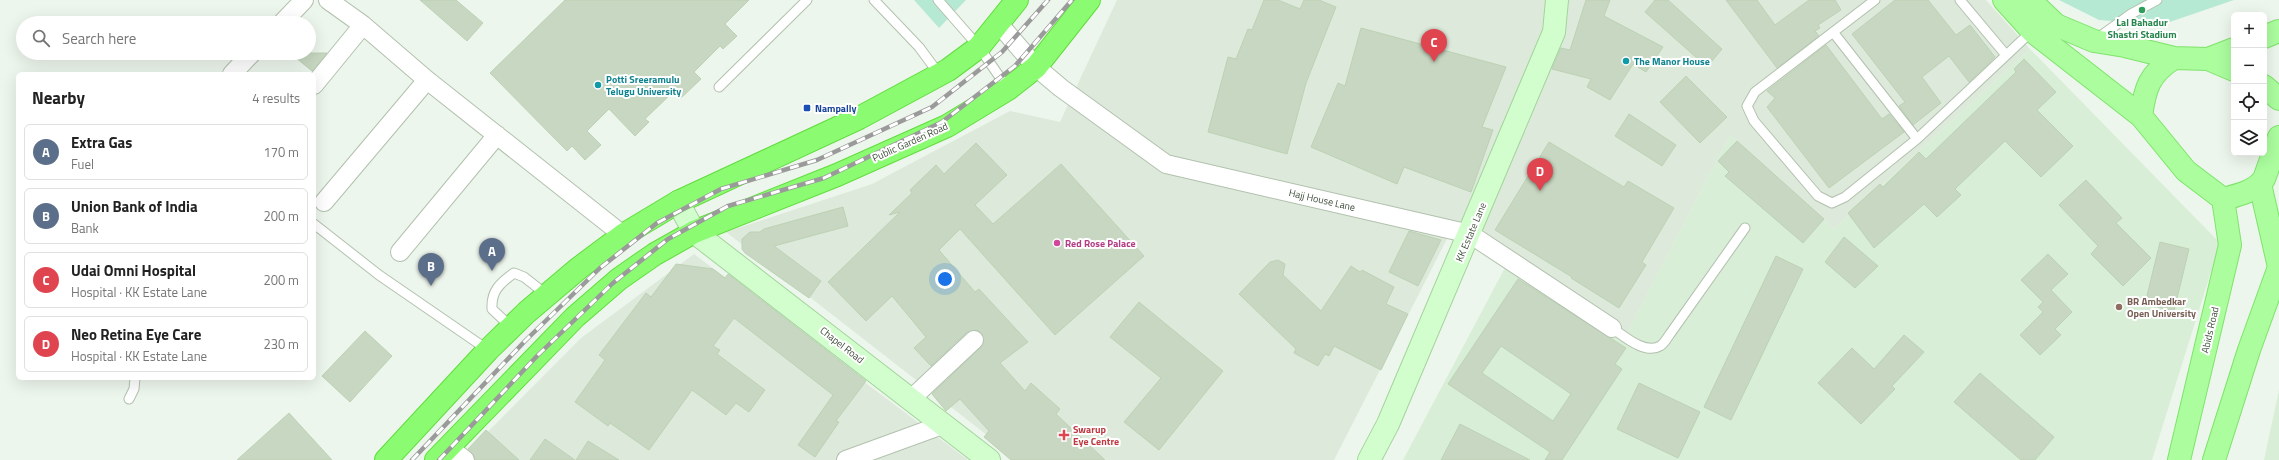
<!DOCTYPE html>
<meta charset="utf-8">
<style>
:root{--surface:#fff;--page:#f6f6f6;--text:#222;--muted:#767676;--line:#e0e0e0;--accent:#111827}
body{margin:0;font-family:"Titillium Web",sans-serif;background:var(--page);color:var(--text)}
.controls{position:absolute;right:12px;top:12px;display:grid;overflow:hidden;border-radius:6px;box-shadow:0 4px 16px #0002}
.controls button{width:36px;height:36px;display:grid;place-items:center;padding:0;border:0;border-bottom:1px solid var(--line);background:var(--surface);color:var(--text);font:20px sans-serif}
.you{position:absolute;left:945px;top:279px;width:14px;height:14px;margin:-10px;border:3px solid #fff;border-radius:50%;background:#1a73e8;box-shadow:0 0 0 6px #1a73e833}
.badge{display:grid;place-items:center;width:26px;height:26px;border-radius:50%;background:var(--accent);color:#fff;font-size:13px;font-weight:700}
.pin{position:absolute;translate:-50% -33px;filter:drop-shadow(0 1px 2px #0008)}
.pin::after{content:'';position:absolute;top:21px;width:14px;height:12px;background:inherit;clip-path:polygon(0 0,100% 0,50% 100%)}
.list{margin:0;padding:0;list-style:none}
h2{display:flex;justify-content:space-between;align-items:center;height:52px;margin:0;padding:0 16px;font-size:17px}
h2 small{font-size:13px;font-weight:400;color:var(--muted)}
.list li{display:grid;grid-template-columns:26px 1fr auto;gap:12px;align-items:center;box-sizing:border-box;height:56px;margin:0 8px 8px;padding:0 8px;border:1px solid var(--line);border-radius:6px}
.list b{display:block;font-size:15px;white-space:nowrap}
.list p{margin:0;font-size:13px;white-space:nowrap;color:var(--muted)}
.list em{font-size:13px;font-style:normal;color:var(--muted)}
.icon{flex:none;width:22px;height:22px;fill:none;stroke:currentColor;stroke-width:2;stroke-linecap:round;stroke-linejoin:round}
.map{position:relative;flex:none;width:2279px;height:460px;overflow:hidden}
.search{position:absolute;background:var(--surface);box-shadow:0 4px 16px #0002;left:16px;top:16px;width:300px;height:44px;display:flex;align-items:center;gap:10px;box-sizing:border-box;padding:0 14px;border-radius:22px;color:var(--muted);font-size:15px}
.panel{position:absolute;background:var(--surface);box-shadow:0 4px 16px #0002;left:16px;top:72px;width:300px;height:308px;border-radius:6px}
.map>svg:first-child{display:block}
</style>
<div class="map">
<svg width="2279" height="460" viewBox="0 0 2279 460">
<rect width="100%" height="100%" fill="#edf6ec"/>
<!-- residential -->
<path fill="#dde9da" d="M1117,0h869l44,49 -196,180 -104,-94 -104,200 -176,-102 -116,227h-315l-293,-228 146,-48 138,-73 50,11z
M694,254l274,206h-508l121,-122z"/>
<!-- education -->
<path fill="#d9eed6" d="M2030,49l190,194 -68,217h-749l105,-198 118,73 104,-200 104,94z
M2279,390v70h-15z"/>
<!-- green -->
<path fill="#b6e9d4" d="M914,0h52l-27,28z
M2059,0h175l-73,25 -62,-5z"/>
<!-- building -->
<path fill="#c7d7c1" stroke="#bcd2b4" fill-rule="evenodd" d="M420,0h36l27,23 -16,18z
M565,0h184l-24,24 12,12 -14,13 -3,-3 -26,26 7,7 -21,20 -7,-7 -28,27 4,3 -14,14 -26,-27 -22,22 14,14 -16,15 -13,-14 -5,5 -77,-78z
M1264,0h14l22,9 4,-9h15l17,7 -30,76 -19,71 -79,-22 20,-75 8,2 12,-30 4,1z
M1586,0h24l-6,16 59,31 -17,25 -13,-8 -23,36 -23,-13 4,-8 -39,-10 9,-21 9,2z
M1655,0h13l54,49 -15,18 -62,-55z
M1726,0h31l18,25 34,-25h26l6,10 -23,15 2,3 -5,3 4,5 -42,32z
M1895,0h33l28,35 14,-10 25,32 -26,25 -20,-26 -27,21 19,26 -28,22 -14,-19 6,-4 -53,-68z
M1361,28l145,39 -24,60 11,3 -22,62 -67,-25 -7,17 -86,-37 27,-64 7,3z
M1826,45l56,74 7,-5 15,18 -75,56 -62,-81 8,-9 -8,-7z
M290,53h37l-15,18z
M2024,59l32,33 -19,18 36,36 -32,31 -36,-36 -50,48 6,6 -24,22 -13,-13 -50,44 -26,-35 32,-29 3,3 36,-35 7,7 90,-87 -2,-3z
M1686,76l41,41 -27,26 -40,-41z
M1629,114l47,31 -14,21 -47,-30z
M1737,141l87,78 -21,24 -78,-67 4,-4 -11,-11z
M1549,142l75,45 4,-6 46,27 -32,54 4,3 -27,43 -48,-30 1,-1 -77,-47z
M976,143l31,32 -32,30 18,19 68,-60 83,92 -89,79 -95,-106 -21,21 36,42 4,-3 49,53 -28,21 25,28 6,-8 29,26 -4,5 49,46h-94l-27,-23 5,-6 -29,-32 -14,12 -14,-17 49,-47 3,-9 -3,-5 -4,-3 -10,2 -36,34 -17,-18 12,-11 -34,-41 -26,25 -38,-39 72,-70 -11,3 23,-22 -2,-3 26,-25 8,9z
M2086,180l36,38 -6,5 35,35 -28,28 -32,-32 7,-8 -39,-41z
M843,207l5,19 -74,20 47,35 -12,17 -64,-45 -3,-4v-10l8,-7h10l4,-3z
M1409,231l32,9 -23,46 -29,-14z
M1844,237l34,29 -23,22 -30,-26z
M2160,242l29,7 -15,62 -29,-7z
M2048,254l20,20 -17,16 21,22 -17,17 6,6 -21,20 -20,-20 23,-23 -5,-5 5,-5 -22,-22z
M1776,256l27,13 -72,151 -27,-13z
M1278,260l7,4 -2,11 38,36 30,-45 9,6 2,-2 32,17 -8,17 22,10 -27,56 -47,-24 -5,10 -4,-2 -7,12 -24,-13 2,-4 -57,-55 31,-32z
M676,264l37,5 12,9 3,-4 138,107 -30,40 3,1 -24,35 -17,-12 35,-50 -99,-77 -21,28 7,4 -3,4 48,36 -16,22 -13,-9 -10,12 -34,-25 -43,60 -39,-27 -2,3 -33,-24 30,-42 -6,-5 47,-62 5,4z
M1518,279l108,69 -11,16 7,5 -60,91h-17l5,-8 -102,-68zM1501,346l70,48 -18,27 -71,-48z
M1139,302l84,69 -64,79 -35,-28 37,-44 -51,-41z
M365,331l27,25 -42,46 -28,-26z
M1904,335l20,17 -32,34 3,3 -34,35 -43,-41 34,-35 22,21z
M1980,373l74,64 -19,23h-14l-67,-58z
M1639,383l61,29 -22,46 -61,-29z
M289,413l43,47h-95z
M1460,424l70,36h-89z
M486,430l33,30h-44l-1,-4 -6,-7z
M545,439l30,21h-45z
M588,441l31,19h-43z"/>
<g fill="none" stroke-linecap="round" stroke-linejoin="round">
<defs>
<path id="lane" d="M874,0l45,47 20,27
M938,0l41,47 29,42
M1875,0l-120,92 -8,14 7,15 64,75 14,7 13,-6 72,-58 115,-108
M1960,0l46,55
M1833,32l84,107
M2098,38l33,-24 26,-14
M719,87l88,-87
M314,224l65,51 109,75
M511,327l-19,-18c-1,-18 8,-26 22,-36l10,4 23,18
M1612,328c12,8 33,27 48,18 4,-2 7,-8 10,-12l75,-106
M129,399l5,-10 1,-11"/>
<path id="street" d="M328,0l35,25 64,55 196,155
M282,23l22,-23
M999,24l37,43 25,21 105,76 304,70 142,94
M232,74l20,-21
M314,85l49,-60
M324,202l103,-122
M400,252l97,-117
M911,399l63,-59
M448,447l17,13
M846,460l96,-35"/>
<path id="secondary" d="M678,202l16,30 295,228
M1369,460l19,-36 166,-392 3,-32"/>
<path id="primary" d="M2004,0l28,31 109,85 45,55 37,28
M2030,0l26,25 38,16 31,5 49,12 34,1 26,11
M2264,37l15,-6
M2208,59l26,-10
M2264,86l15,13
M2141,116c4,-28 8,-42 33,-58
M2260,184l19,83
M2223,199c15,-4 31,-7 41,-20l15,-42
M2179,460l51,-215 -7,-46
M2214,460l35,-110 30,-83"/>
<path id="highway" d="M386,460l102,-110 39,-38 52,-44 44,-33 55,-33 181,-84 89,-48 31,-23 38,-47
M436,460l139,-143 44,-38 36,-25 39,-22 143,-57 110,-49 61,-37 28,-22 53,-67"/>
</defs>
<!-- lane casing -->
<use href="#lane" stroke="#b2c1ae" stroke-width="11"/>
<!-- street casing -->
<use href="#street" stroke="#b2c1ae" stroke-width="20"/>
<!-- secondary casing -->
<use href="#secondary" stroke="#a3d49c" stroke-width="24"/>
<!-- primary casing -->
<use href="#primary" stroke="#7fe36c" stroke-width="24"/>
<!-- highway casing -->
<use href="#highway" stroke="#62dc3f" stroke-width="24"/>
<!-- lane -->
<use href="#lane" stroke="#fff" stroke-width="9"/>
<!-- street -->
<use href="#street" stroke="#fff" stroke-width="18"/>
<!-- secondary -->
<use href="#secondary" stroke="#d2fece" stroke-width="22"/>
<!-- primary -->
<use href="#primary" stroke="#abfd9e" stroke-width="22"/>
<!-- highway -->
<use href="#highway" stroke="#8bfb71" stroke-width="22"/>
<defs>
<path id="rail" d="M412,460l113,-119 75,-73 57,-45 64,-34 96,-29 115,-53 70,-55 46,-52
M439,460l99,-105 75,-72 55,-44 60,-33 96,-28 118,-56 73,-56 57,-66"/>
</defs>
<!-- rail casing -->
<use href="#rail" stroke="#9a9a9a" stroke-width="4.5"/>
<!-- rail -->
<use href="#rail" stroke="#fff" stroke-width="3" stroke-dasharray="9" stroke-linecap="butt"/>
</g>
<!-- markers -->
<circle fill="#2e9e5b" stroke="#fff" stroke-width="1.5" cx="2142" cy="10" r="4"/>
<g fill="#0f9aa8" stroke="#fff" stroke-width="1.5">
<circle cx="1626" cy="61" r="4"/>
<circle cx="598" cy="85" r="4"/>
</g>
<rect fill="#1a4fb4" stroke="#fff" stroke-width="1.5" x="803" y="104" width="8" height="8" rx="2"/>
<circle fill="#d1479c" stroke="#fff" stroke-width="1.5" cx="1057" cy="243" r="4"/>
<circle fill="#8d6e63" stroke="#fff" stroke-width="1.5" cx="2119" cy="307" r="4"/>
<path fill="#e0444e" stroke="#fff" stroke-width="1.5" d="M1062 429h4v4h4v4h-4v4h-4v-4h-4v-4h4z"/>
<g text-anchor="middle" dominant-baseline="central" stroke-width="4" stroke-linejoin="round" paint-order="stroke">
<!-- leisure labels -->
<g font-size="10" font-weight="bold" fill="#27864d" stroke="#fff">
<text x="2142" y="22">Lal Bahadur<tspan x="2142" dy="12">Shastri Stadium</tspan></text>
</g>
<!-- culture labels -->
<g font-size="10" font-weight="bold" fill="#0d838f" stroke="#fff" text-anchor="start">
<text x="1634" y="61">The Manor House</text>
<text x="606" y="79">Potti Sreeramulu<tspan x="606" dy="12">Telugu University</tspan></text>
</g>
<!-- transit labels -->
<g font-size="10" font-weight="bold" fill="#164399" stroke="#fff" text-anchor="start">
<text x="815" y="108">Nampally</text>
</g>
<!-- street labels -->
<g font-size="10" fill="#3d4a39" stroke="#fff">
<text transform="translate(910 142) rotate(-24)">Public Garden Road</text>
<text transform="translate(1322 200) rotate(13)">Hajj House Lane</text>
<text transform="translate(1471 232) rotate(-67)">KK Estate Lane</text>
<text transform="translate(2210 330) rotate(-77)">Abids Road</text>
<text transform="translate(842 345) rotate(38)">Chapel Road</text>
</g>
<!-- hotel labels -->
<g font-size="10" font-weight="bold" fill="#b23c85" stroke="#fff" text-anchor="start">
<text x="1065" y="243">Red Rose Palace</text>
</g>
<!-- education labels -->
<g font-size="10" font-weight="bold" fill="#785e54" stroke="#fff" text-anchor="start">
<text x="2127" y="301">BR Ambedkar<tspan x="2127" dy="12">Open University</tspan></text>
</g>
<!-- health labels -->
<g font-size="10" font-weight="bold" fill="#be3a42" stroke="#fff" text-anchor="start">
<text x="1073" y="429">Swarup<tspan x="1073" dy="12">Eye Centre</tspan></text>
</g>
</g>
</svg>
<div class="controls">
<button>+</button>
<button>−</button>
<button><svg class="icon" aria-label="locate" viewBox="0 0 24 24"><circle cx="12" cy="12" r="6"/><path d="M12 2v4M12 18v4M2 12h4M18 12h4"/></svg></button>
<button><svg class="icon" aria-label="layers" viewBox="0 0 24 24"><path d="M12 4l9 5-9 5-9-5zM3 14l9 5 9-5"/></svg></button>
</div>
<div class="you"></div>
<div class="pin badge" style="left:492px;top:271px;background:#5c6f8a">A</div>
<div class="pin badge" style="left:431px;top:286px;background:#5c6f8a">B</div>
<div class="pin badge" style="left:1434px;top:62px;background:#e0444e">C</div>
<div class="pin badge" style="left:1540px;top:191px;background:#e0444e">D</div>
<div class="search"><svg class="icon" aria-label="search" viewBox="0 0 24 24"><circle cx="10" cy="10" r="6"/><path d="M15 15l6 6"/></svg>Search here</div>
<section class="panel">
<h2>Nearby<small>4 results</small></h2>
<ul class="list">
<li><span class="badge" style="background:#5c6f8a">A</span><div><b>Extra Gas</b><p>Fuel</p></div><em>170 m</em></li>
<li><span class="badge" style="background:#5c6f8a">B</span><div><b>Union Bank of India</b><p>Bank</p></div><em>200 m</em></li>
<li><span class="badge" style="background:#e0444e">C</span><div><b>Udai Omni Hospital</b><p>Hospital · KK Estate Lane</p></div><em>200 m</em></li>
<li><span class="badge" style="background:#e0444e">D</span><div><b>Neo Retina Eye Care</b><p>Hospital · KK Estate Lane</p></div><em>230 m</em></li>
</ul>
</section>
</div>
